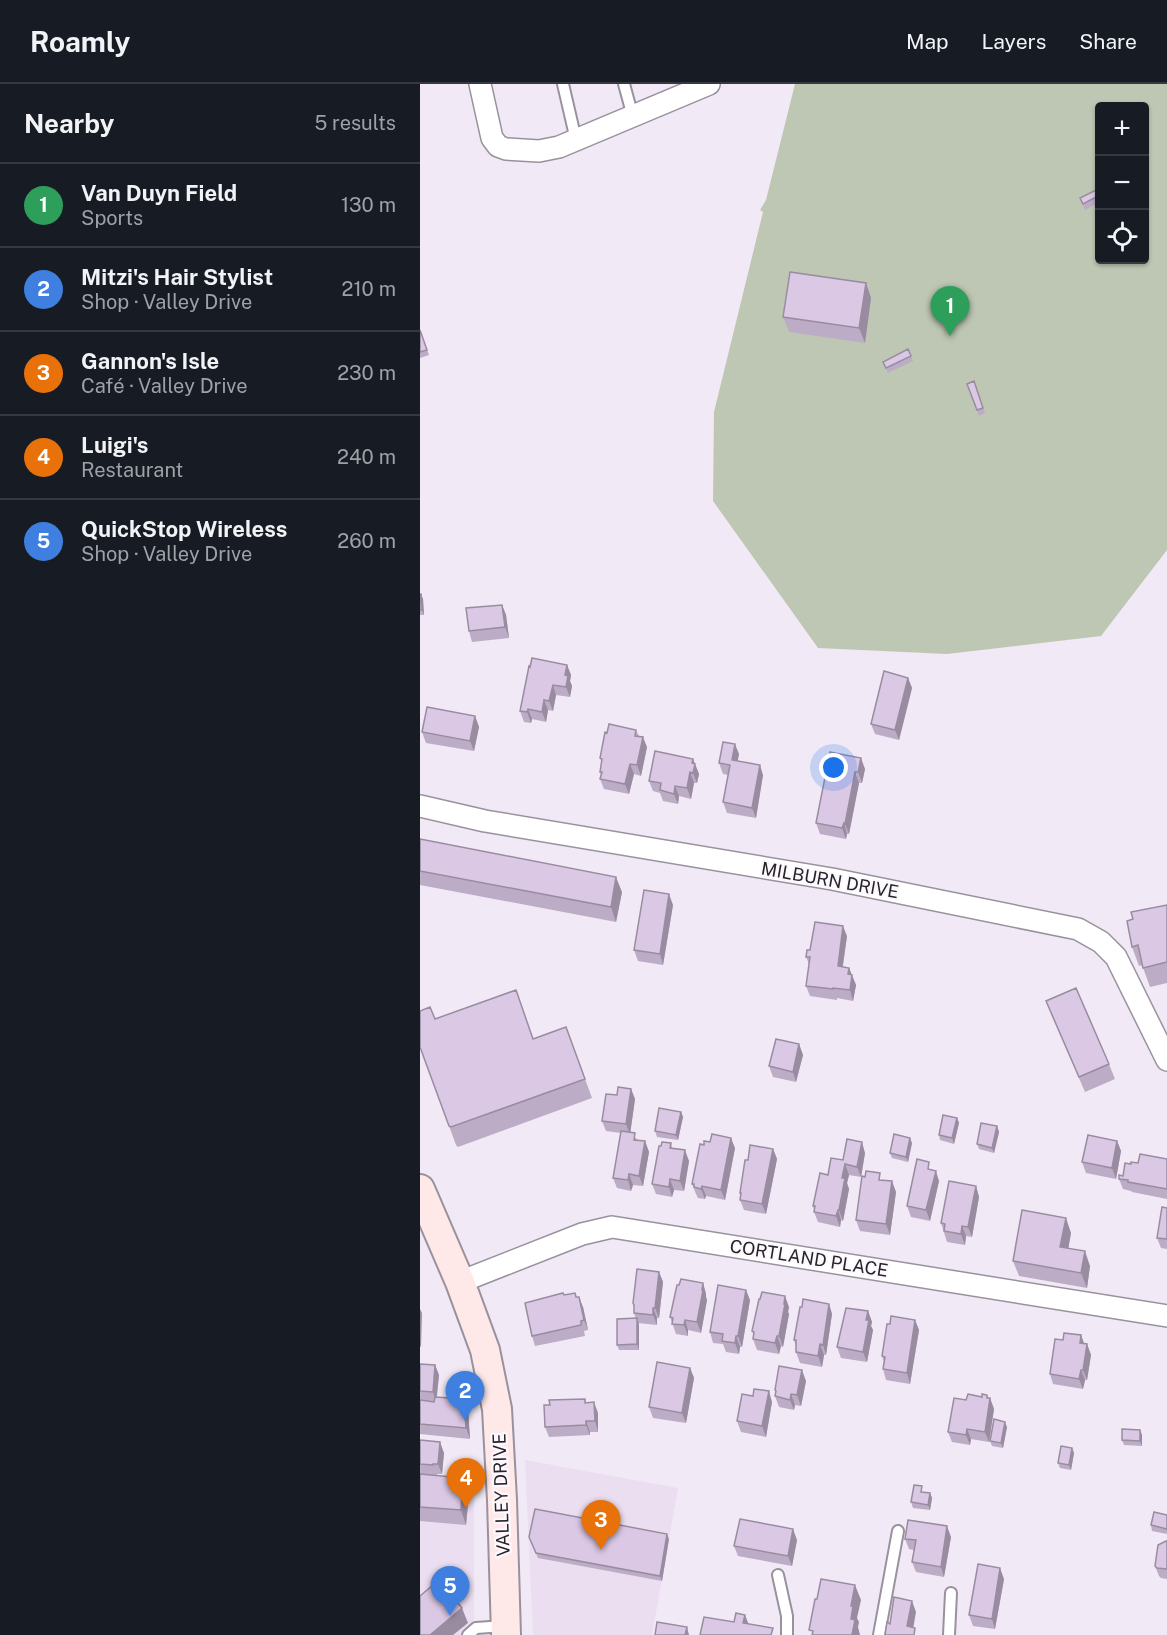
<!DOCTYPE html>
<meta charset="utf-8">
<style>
:root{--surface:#171b24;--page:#20242c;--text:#f1f3f6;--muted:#9ea1a6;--line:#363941;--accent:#ea580c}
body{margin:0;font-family:"Public Sans",sans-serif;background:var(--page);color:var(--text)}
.controls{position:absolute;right:18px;top:18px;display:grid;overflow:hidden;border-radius:6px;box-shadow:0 2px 4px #0004}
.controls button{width:54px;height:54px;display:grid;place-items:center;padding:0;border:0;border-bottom:2px solid var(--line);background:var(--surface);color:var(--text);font:30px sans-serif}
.you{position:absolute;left:414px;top:684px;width:21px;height:21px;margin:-15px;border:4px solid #fff;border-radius:50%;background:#1a73e8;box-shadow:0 0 0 9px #1a73e833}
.badge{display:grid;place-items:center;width:39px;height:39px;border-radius:50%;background:var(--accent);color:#fff;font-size:20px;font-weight:700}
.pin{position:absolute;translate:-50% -50px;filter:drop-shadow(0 2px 3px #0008)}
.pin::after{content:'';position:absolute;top:32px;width:21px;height:18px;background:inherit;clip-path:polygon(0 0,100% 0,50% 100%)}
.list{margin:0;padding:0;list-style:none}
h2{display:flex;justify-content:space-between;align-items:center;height:78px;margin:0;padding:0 24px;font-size:26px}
h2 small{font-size:20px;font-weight:400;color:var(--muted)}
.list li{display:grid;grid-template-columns:39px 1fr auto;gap:18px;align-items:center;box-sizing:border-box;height:84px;padding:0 24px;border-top:2px solid var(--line)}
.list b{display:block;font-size:22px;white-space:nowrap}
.list p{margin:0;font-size:20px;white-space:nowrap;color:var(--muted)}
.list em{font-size:20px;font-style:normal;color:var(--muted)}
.icon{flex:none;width:33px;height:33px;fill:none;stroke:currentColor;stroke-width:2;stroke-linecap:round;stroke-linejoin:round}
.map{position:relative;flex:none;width:747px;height:1551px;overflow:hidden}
header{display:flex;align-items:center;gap:36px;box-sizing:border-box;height:84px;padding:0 30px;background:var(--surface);border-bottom:2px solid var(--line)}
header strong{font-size:28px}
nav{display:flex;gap:33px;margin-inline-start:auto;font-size:21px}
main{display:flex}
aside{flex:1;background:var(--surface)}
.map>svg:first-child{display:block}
</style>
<header>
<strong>Roamly</strong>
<nav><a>Map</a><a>Layers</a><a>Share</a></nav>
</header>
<main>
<aside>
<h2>Nearby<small>5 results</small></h2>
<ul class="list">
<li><span class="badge" style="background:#2e9e5b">1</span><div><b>Van Duyn Field</b><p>Sports</p></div><em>130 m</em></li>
<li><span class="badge" style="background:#3f7fe0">2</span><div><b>Mitzi's Hair Stylist</b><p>Shop · Valley Drive</p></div><em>210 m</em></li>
<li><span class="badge" style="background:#e8710a">3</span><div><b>Gannon's Isle</b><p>Café · Valley Drive</p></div><em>230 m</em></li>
<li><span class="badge" style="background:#e8710a">4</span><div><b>Luigi's</b><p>Restaurant</p></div><em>240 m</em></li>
<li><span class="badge" style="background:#3f7fe0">5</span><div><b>QuickStop Wireless</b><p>Shop · Valley Drive</p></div><em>260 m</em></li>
</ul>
</aside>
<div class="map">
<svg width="747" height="1551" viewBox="0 0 747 1551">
<rect width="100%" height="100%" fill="#f1e9f5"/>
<!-- built -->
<path fill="#ebdef1" d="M105,1376l153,28 -26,147h-119z
M0,1403l54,4v144h-54z"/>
<!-- green -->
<path fill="#bec7b3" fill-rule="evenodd" d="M375,0h372v466l-66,86 -154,18 -129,-6 -105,-147 1,-89 49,-200 -3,-2 6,-10zM680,22h44v154h-44z"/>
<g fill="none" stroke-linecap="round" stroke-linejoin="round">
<defs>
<path id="service" d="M143,0l13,56
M204,0l9,33
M358,1491l9,41v19
M48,1551l8,-7 28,-2
M459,1551l19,-104
M529,1551l2,-42"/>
<path id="minor" d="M60,0l12,54 6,8 8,3 33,2 20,-4 150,-63
M0,722l65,15 347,58 246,50 23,13 15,15 51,103
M40,1198l122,-48 30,-7 555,89"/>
<path id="secondary" d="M0,1105l40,93 25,68 12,59 5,91 4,135"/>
</defs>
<!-- service casing -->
<use href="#service" stroke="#99929d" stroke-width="14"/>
<!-- minor casing -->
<use href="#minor" stroke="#99929d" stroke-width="24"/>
<!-- secondary casing -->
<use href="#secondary" stroke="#99929d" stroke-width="32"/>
<!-- service -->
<use href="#service" stroke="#fff" stroke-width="10"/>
<!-- minor -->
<use href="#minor" stroke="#fff" stroke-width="21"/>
<!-- secondary -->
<use href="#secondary" stroke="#ffe8e8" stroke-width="28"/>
</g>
<!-- wall -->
<path fill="#bcacc5" d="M680,104v14l-15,8 -5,-12z
M446,199l5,15 -6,45 -76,-11 -6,-15z
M0,246l9,25 -9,3z
M491,272l2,5 -25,12 -5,-11z
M554,297l11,32 -6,3 -12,-32z
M0,510l3,5 1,16h-4z
M82,521l4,10 3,23 -37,4 -3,-11z
M147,581l4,10 -1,6 2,5 -2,11 -14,-2 -3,16 -5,-1 -2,12 -14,-3 -1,4 -7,-1 -4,-11z
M488,594l4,10 -13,52 -24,-6 -4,-10z
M55,632l4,11 -5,24 -48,-8 -4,-11z
M216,646l3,6 8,11 -6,29 -7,-2 -5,20 -25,-5 -4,-10 1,-4 -1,-3 2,-9 -2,-5z
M410,668l35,17 -3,14h-3l-10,51h-2l-1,5 -26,-5 -4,-11z
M319,670l-2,7 26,14 -7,43 -29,-5 -4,-11 5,-27 -5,-1 -4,-11z
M273,675l6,15 -2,9h-3l-3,16 -12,-3 -1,8 -15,-3 -3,-8 -7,-2 -4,-10z
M0,755l202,53 -6,30 -196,-37z
M253,821l-10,60 -25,-4 -4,-11z
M747,821v78l-17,4 -8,-22 -3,1 -7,-19 1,-28z
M427,852l-4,31 6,1 7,17 -3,16 -16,-3v2l-27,-4 -4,-10 3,-22 -3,-7 4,-7z
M626,917l63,63 6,15 -30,13 -33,-76z
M15,935l98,20 33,-12 26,71 -134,49 -2,-2 -36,-98z
M379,960l4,11 -7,27 -23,-5 -4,-11z
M211,1005l4,10 -5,34 8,7 7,1 4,11 -6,34 -10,-1 -2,6 -14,-3 -4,-10 8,-45 -15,-2 -4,-10 15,-26z
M261,1028l2,5 -5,23 -21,-3 -2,-6z
M537,1034l2,5 -5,21 -14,-4 -1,-5z
M577,1042l2,6 -5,21 -15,-4 -2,-5z
M697,1057l4,10 -5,28 -30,-6 -4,-11z
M251,1059l1,5 17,13 -5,30 -10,-1 -2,7 -16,-3 -4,-10z
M492,1059l-4,19 -16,-4 -2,-5z
M284,1061l31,3 -10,52 -19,-4 -1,3 -7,-1 -2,-4 -4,-10z
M353,1065l4,10 -11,55 -22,-4 -4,-10 1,-4 -1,-3 8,-33z
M445,1069l-4,24 -12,-2 -2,8 2,6 -6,32 -2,-1 -1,7 -22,-5 -4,-10v-2l-1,-4 15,-31 15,-15z
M747,1075v40l-35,-7 -1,-1 -8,-2 -4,-10 4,-3 8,-12z
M462,1096l14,12 -6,43 -30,-4 -4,-11z
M519,1097l-9,40 -19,-4 -4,-11z
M556,1102l3,11 -7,40 -6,-1 -1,9 -18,-3 -6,-19z
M747,1124v41l-6,-1 -4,-10z
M651,1149l-3,15 22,18 -3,22 -68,-12 -6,-15z
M239,1188l4,10 -4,36h-2v7l-19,-2 1,27h-20l-2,-5 19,-26 -2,-6v-6l-1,-4z
M283,1199l3,11v3l1,3 -6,33 -13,-3v6l-12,-2 -6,-17z
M155,1209l1,4 7,10 5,23 -4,1 1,5 -50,10 -3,-10 32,-41z
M330,1216l-8,47h-2l-1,7 -13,-2 -3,-8 -10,-1 -3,-11z
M409,1220l3,10 -6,41h-2l-2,12 -22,-4 -4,-11v-6l-2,-6 8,-33z
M369,1223l-1,5 1,2 -6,33 -2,-1 -2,8 -22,-4 -4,-11 1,-3 -2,-5z
M448,1227l4,11 -1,4 2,4 -6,32 -26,-4 -4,-11z
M495,1236l4,10 -9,54 -24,-4 -3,-11 1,-7 -2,-6 8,-32z
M661,1251l3,9h3l4,11 -4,25h-2l-2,9 -30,-5 -3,-10 13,-34z
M0,1280l15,1 4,10 -2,22 31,12 2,30 -50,-5z
M270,1284l4,10 -8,45 -33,-5 -4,-11z
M386,1297l-5,25 -6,-1 -1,5 -15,-3 -4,-11 1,-3 -1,-3z
M568,1314h2l4,11 -5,33 -18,-3 -1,6 -18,-3 -4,-10 18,-32z
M165,1315l1,4 12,10v19h-8v3l-41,2 -4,-10 5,-22z
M352,1318l-6,35 -25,-5 -4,-11z
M587,1343l-4,21 -11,-2 -2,-5z
M720,1346l2,5v11l-18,-1 -2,-5z
M0,1356l24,13 -2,21h-5v2l32,17 -3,32 -46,-4z
M652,1364l2,5 -3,17 -11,-2 -2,-5z
M504,1408l6,1 2,5 -2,12 -17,-2 -2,-6z
M747,1431v19l-15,-3 -1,-6z
M531,1453l-7,40 -28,-5 -4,-10 2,-12 -5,-1 -4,-10z
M249,1455l-7,42 -124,-23 -7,-16z
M377,1456l-5,26 -54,-10 -4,-10z
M747,1457v38l-6,-1 -2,-2 -4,-10z
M584,1495l-9,50 -22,-3 -4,-11z"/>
<!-- shaded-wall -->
<path fill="#998ca0" d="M446,199l5,15 -6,45 -6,-15z
M1,510l2,5 1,16 -2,-5z
M82,521l4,10 3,23 -4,-11z
M147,581l4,10 -1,6 2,5 -2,11 -4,-10 -1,-12z
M488,594l4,10 -13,52 -4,-10z
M133,601l3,10 -3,16 -4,-10z
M124,616l4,10 -2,12 -4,-10z
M108,625l4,10 -1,4 -4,-11z
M55,632l4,11 -5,24 -4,-10z
M223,653l4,10 -6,29 -4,-11z
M315,660l4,10 -3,16 -4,-10z
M441,674l4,11 -3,14 -4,-11z
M273,675l6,15 -2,9 -4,-10 -1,-10z
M210,680l4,10 -5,20 -4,-10z
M340,681l3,10 -7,43 -4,-10z
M270,688l4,11 -3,16 -4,-11z
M435,688l4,11 -10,51 -4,-10z
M255,702l4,10 -1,8 -4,-10z
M424,739l3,11 -1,5 -4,-11z
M196,793l6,15 -6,30 -5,-15z
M249,810l4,11 -10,60 -3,-11z
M423,842l4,10 -6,40 -3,-10z
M429,884l7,17 -3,16 -3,-11 -2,-16z
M379,960l4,11 -7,27 -3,-10z
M211,1005l4,10 -5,36 -4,-11z
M261,1028l2,5 -5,23 -2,-5z
M537,1034l2,5 -5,21 -2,-6z
M577,1042l2,6 -5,21 -2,-5z
M311,1054l4,10 -10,52 -4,-10z
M490,1054l2,5 -4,19 -2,-5z
M225,1057l4,11 -6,34 -4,-10z
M697,1057l4,10 -5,28 -4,-11z
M442,1058l3,11 -4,24 -4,-10z
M353,1065l4,10 -11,55 -4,-10z
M265,1066l4,11 -5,30 -4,-10z
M425,1080l4,11 -2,8 2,6 -6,32 -4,-11 3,-32z
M516,1087l3,10 -9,40 -4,-11z
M209,1090l4,11 -2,6 -3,-11z
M250,1095l4,11 -2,7 -3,-10z
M472,1097l4,11 -6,43 -4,-11z
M282,1102l4,10 -1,3 -4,-10z
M556,1102l3,11 -7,40 -4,-10z
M418,1126l3,10 -1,7 -4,-11z
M646,1134l5,15 -5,29 -6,-15z
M542,1142l4,10 -1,9 -4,-11z
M665,1167l5,15 -3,22 -6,-15z
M239,1188l4,10 -4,36 -4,-10z
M283,1199l3,11v3l1,3 -6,33 -4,-11z
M326,1206l4,10 -8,47 -4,-11z
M365,1212l4,11 -1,5 1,2 -6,33 -4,-11z
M159,1213l4,10 5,23 -4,-10z
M409,1220l3,10 -6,41 -3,-10z
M233,1224l4,10v7l-4,-10z
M0,1225l2,4 -1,34 -1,-1z
M448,1227l4,11 -1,4 2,4 -6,32 -4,-10z
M217,1234l2,6v26l-2,-6z
M265,1236l3,10v6l-4,-11z
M495,1236l4,10 -9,54 -3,-11z
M661,1251l4,11 -5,-3z
M316,1252l4,11 -1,7 -4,-11z
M357,1252l4,10 -2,8 -4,-11z
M400,1260l4,11 -2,12 -4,-11z
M667,1260l4,11 -4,25 -4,-10z
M15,1281l4,10 -3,27 -3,-10z
M270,1284l4,10 -8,45 -4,-10z
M382,1286l4,11 -5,25 -4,-11z
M661,1286l4,10 -2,9 -4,-10z
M349,1307l3,11 -6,35 -4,-11z
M371,1310l4,11 -1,5 -4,-10z
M567,1311l3,7v-4l4,11 -5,33 -4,-10z
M44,1315l4,10 2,30 -4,-11z
M174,1318l4,11v19l-3,-11z
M166,1337l4,11v3l-4,-10z
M585,1338l2,5 -4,21 -2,-5z
M547,1345l4,10 -1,6 -4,-10z
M720,1346l2,5v11l-2,-5z
M20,1358l4,11 -2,21 -4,-10z
M652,1364l2,5 -3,17 -2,-5z
M43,1394l6,15 -3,32 -5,-15z
M510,1409l2,5 -2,12 -2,-5z
M527,1442l4,11 -7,40 -3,-10z
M373,1445l4,11 -5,26 -4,-10z
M247,1450l2,5 -7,42 -2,-5z
M580,1484l4,11 -9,50 -3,-10z
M435,1501l6,15 -4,18 2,4 -1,5 2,8h-8l-1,-29z
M492,1517l4,11 -4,23 -5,-9z
M42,1524l6,15 -15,12h-23z
M325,1531l4,10 -6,-2z
M267,1543l2,8h-4z"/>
<!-- building -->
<path fill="#dbc8e5" stroke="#998ca0" stroke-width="1.5" d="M680,104v7l-17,9 -3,-6z
M370,188l76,11 -7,45 -76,-11z
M0,246l7,20 -7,2z
M488,265l3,7 -25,12 -3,-6z
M554,297l9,27 -6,2 -10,-26z
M0,510h1l1,16h-2z
M82,521l3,22 -36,4 -3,-23z
M112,574l35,7 -2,10 3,1 -2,11 -13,-2 -4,16 -5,-1 -2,12 -14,-3 -1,3 -7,-1 9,-45 1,1z
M464,587l24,7 -13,52 -24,-6z
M7,623l48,9 -5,25 -48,-9z
M189,640l27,6 -1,6 8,1 -6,28 -7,-1 -5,20 -25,-5 2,-7h-2l2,-13 -2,-1 5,-26 2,1z
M303,658l12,2 -3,16 28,5 -8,43 -29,-6 7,-37 -11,-2z
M235,667l38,8 -1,4 3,1 -2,9 -3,-1 -3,16 -12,-2 -1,8 -14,-4 1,-7 -12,-2z
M410,668l31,6 -3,14h-3l-10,52 -1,-1 -2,5 -26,-5z
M0,755l196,38 -5,30 -191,-36z
M224,806l25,4 -9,60 -26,-4z
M747,821v57l-24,6 -5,-23 -6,2 -5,-26 6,-2 -2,-7z
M395,838l28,4 -5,40 11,2 -1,6 4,1 -2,15 -17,-2v1l-27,-3 4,-29h-4l1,-7h3z
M656,904l33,76 -30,13 -33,-76z
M96,906l17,49 33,-12 19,52 -134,48 -2,-1 -29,-79v-36l10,-4 5,12z
M356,955l23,5 -6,28 -24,-6z
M198,1003l13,2 -5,35 -24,-3 4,-27 11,1z
M239,1024l22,4 -5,23 -21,-4z
M523,1031l14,3 -5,20 -13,-3z
M561,1039l16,3 -5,22 -15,-4z
M201,1047l14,2 -1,7 11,1 -6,35 -10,-2 -1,6 -15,-2z
M292,1050l19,4 -10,52 -19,-4 -1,3 -7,-2v-3h-2l8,-40 4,1v-4l6,1z
M474,1050l16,4 -4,19 -16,-4z
M668,1051l29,6 -5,27 -30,-6z
M427,1055l15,3 -5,25 -12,-3 -3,14h3l-6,32h-1l-2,6 -22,-4 1,-6h-2l7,-33 8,2 3,-17 12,2z
M242,1058l9,1 -1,5 15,2 -5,31 -10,-2 -1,8 -17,-3 7,-38h2z
M330,1061l23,4 -11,55 -22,-4 1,-7h-1l5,-33h3z
M720,1070l27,5v30l-39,-7v-2l-9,-1v-4l4,1 2,-13 6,1v-2l7,1z
M497,1075l12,3 -1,7 8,2 -10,39 -19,-4z
M446,1087l14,2 -1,7 13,1 -6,43 -30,-4 6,-44 3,1z
M529,1097l27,5 -8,41 -6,-1 -1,8 -17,-3 1,-7 -4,-1z
M742,1123l5,1v31l-10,-1z
M602,1126l44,8 -6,29 25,4 -4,22 -68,-12z
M217,1185l22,3 -4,36h-2v7l-19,-2v-8l-1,-2z
M261,1195l22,4 -1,7h1l-6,32 -12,-2 -1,5 -12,-1 1,-6 -3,-1 7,-32h2z
M298,1201l28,5 -8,46h-2l-1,7 -13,-2 1,-7 -13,-2z
M342,1208l23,4 -1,8h1l-6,32h-2l-2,7 -22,-4 1,-7 -2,-1 7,-32h1z
M143,1209l1,2 11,-2 1,4h3l5,23 -3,1v4l-49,11 -7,-33z
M383,1215l26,5 -6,41 -3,-1 -2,12 -22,-4v-12h-2l6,-33h2z
M426,1224l22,3 -2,9h3l-6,32 -26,-5z
M471,1232l24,4 -8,53 -24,-4 2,-12 -3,-1 5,-32h3z
M217,1234v26l-20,1v-26z
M644,1249l17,2 -1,8 7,1 -4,26h-2l-2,9 -29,-5 5,-35 8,1z
M237,1278l33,6 -8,45 -33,-6z
M0,1280l15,1 -2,27 -13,-1z
M359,1282l23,4 -5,25 -6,-1 -1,6 -15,-4 1,-5 -1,-1z
M334,1305l15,2 -7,35 -25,-5 5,-27 11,2z
M548,1310l14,3v-3l5,1v3h3l-5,34 -18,-3 -1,6 -18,-3 6,-34 12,2z
M15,1313l29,2 2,29 -46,-4v-24l14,2z
M165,1315v4l9,-1 1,19h-9v4l-41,2 -1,-22h6l-1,-5z
M574,1335l11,3 -4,21 -11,-2z
M702,1345l18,1v11l-18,-1z
M0,1356l20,2 -2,22h-5v1l-13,-1z
M641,1362l11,2 -3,17 -11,-2z
M0,1390l43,4 -2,32 -41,-3z
M494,1401l8,1 -1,6 9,1 -2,12 -17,-3z
M115,1425l132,25 -7,42 -124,-23 -7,-16z
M734,1428l13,3v14l-16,-4z
M320,1435l53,10 -5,27 -54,-10z
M488,1436l39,6 -6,41 -29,-5 4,-22 -11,-1z
M746,1457h1v28l-10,-1 -2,-2 3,-21z
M558,1480l22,4 -8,51 -23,-4z
M401,1495l34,6 -4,21h2l-2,13 4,1 -3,15h-40l1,-4 -4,-1 6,-31h2z
M19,1496l23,28 -32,27h-10v-39z
M474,1513l18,4 -5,25 8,2 -1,7h-29l2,-13 3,2z
M316,1529l9,2 -2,8 30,5 -2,7h-71l4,-18 30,5z
M237,1538l30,5 -2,8h-30z"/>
<g text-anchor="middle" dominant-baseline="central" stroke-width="4.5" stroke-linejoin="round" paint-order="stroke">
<!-- street labels -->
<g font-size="18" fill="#272429" stroke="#fcf8fd">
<text transform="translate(410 796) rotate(10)">MILBURN DRIVE</text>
<text transform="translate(389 1174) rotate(9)">CORTLAND PLACE</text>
<text transform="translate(81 1411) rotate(-92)">VALLEY DRIVE</text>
</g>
</g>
</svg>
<div class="controls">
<button>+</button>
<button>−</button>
<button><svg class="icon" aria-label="locate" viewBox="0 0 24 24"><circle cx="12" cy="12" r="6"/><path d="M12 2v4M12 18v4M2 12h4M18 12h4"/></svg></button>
</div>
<div class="you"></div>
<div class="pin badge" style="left:530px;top:252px;background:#2e9e5b">1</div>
<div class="pin badge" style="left:45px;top:1337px;background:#3f7fe0">2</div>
<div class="pin badge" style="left:181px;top:1466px;background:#e8710a">3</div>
<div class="pin badge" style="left:46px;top:1424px;background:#e8710a">4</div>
<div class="pin badge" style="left:30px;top:1532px;background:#3f7fe0">5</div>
</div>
</main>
